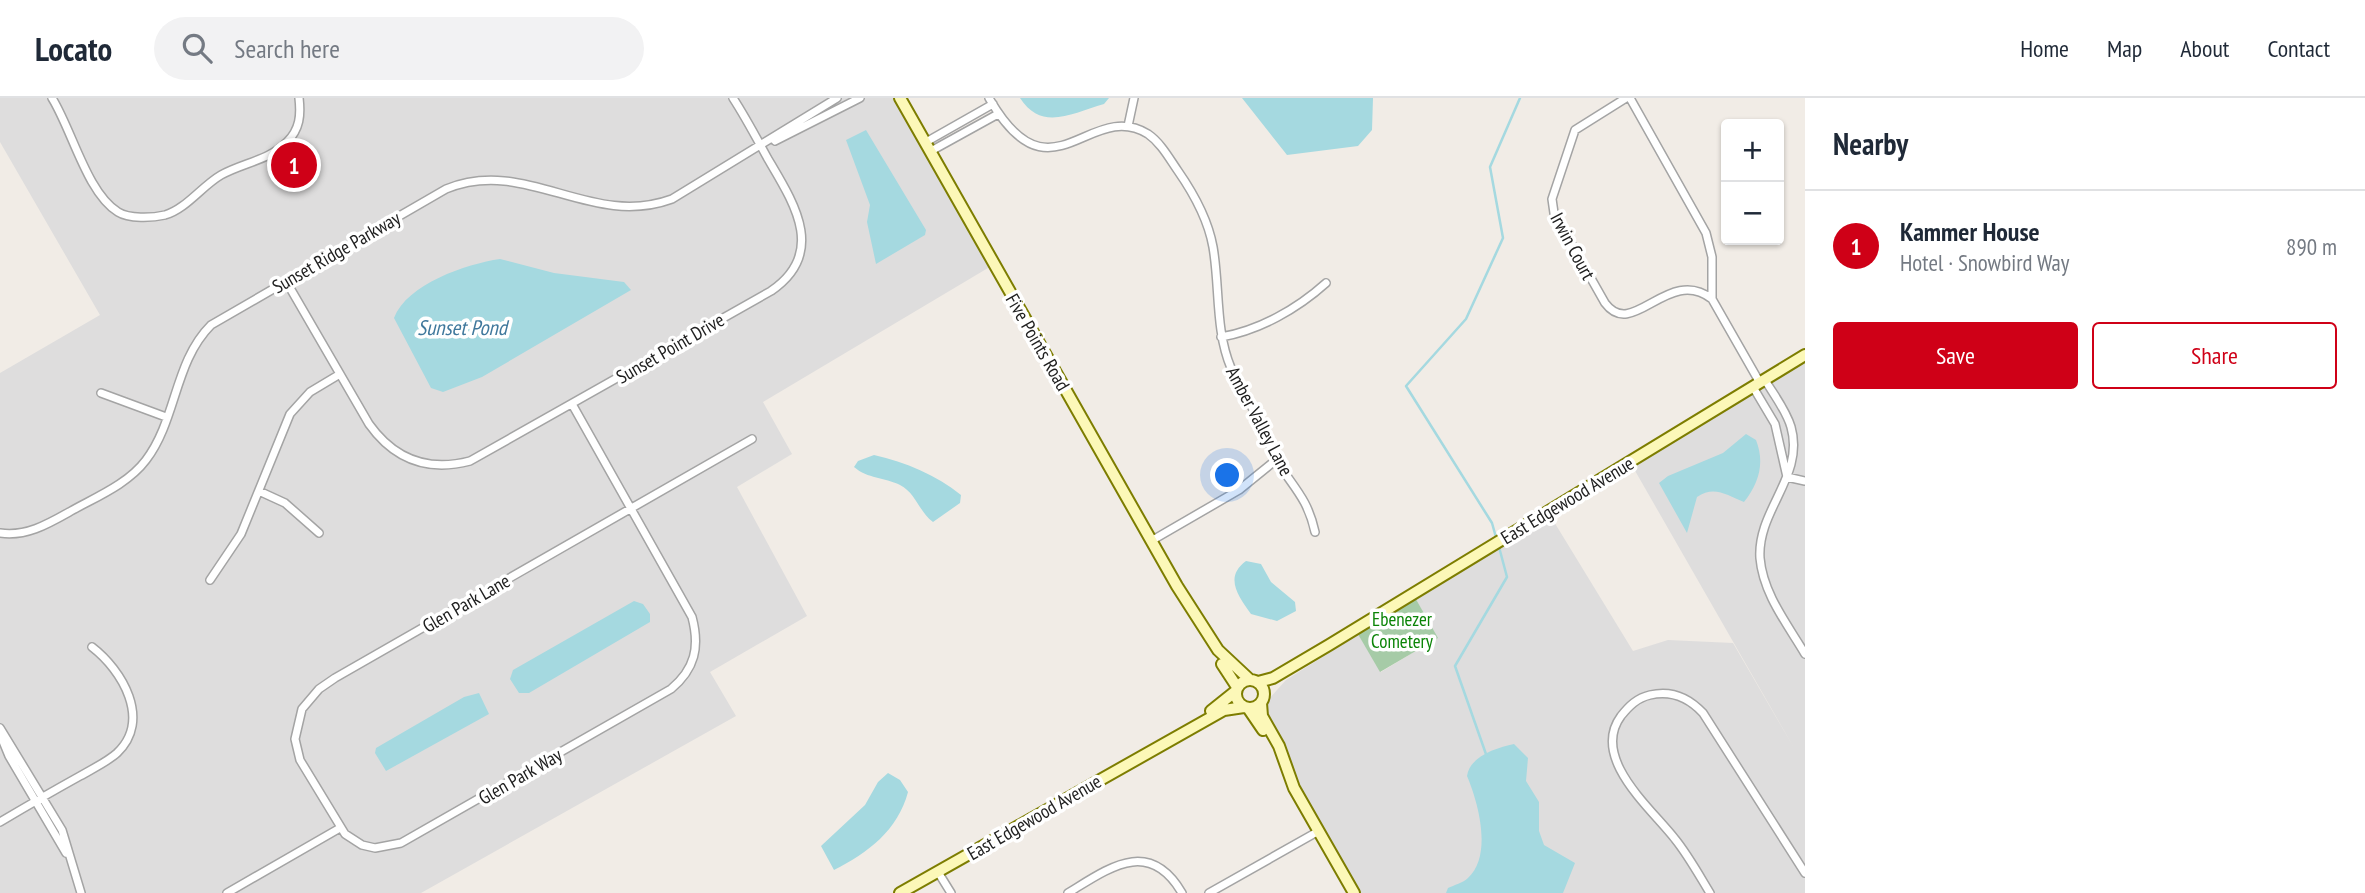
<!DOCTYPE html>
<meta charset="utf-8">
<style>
:root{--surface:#fff;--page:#f2f2f3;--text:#1f2937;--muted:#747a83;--line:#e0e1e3;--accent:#cf0017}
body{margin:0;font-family:"PT Sans Narrow",sans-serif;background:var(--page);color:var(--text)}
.controls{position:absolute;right:21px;top:21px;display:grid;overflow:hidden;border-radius:7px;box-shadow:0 2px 5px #0004}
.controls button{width:63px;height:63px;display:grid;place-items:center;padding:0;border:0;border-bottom:2px solid var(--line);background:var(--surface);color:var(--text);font:35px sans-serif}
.you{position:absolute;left:1228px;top:378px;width:24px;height:24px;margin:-18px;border:5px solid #fff;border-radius:50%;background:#1a73e8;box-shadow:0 0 0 10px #1a73e833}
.badge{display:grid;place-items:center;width:46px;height:46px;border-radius:50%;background:var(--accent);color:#fff;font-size:23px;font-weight:700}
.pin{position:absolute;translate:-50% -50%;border:4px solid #fff;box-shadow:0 2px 7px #0006}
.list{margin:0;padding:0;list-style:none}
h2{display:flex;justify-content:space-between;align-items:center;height:91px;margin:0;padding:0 28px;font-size:30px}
h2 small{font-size:23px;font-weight:400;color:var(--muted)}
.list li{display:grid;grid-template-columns:46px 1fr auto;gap:21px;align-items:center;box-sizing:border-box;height:112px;padding:0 28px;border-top:2px solid var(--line)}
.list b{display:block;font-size:26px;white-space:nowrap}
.list p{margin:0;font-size:23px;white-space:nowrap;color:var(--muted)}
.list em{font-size:23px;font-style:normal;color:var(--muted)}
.actions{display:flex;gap:14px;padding:21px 28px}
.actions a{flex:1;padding:16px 0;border:2px solid var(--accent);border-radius:7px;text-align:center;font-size:24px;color:var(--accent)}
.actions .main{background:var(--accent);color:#fff}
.icon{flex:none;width:38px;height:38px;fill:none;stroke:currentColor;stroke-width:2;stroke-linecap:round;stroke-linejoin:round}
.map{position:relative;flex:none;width:1805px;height:795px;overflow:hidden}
header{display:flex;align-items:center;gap:42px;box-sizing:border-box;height:98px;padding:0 35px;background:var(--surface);border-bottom:2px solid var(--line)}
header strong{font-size:33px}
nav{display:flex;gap:38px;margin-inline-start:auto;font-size:24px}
.search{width:490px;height:63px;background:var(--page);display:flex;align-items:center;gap:18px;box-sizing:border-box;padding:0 24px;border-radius:38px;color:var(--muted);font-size:26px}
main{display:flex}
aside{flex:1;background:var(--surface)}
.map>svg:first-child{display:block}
</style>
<header>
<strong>Locato</strong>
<div class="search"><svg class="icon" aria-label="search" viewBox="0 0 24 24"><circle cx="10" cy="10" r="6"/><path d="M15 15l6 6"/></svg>Search here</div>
<nav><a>Home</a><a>Map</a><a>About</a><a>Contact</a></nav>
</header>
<main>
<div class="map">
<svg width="1805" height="795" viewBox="0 0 1805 795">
<rect width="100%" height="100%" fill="#f1ece6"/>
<!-- residential -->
<path fill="#dedddd" d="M0,0h898l95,167 -230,137 29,52 -55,33 70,129 -97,56 26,44 -315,177h-421v-520l100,-58 -100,-173z
M1805,257v538h-452l-77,-153 -11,-32 2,-7 19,-21 73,-46 22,38 56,-34 -24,-44 135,-82 85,139 35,-11 65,3 61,105 -164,-286z"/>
<!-- cemetery -->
<path fill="#a6cba7" d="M1413,496l25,44 -58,34 -25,-43z"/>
<!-- water -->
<path fill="#a5d9e0" d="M1020,0h89l-5,6c-32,9 -62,28 -84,-6z
M1242,0h131l-1,32 -14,16 -71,9z
M866,32l60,100 -1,5 -49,29 -9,-42 3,-17 -24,-65z
M500,161l54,14 70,9 7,8 -149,87 -39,15 -12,-4 -37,-70c13,-34 72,-54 106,-59z
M1746,336l10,6c9,23 3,43 -12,62 -17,-7 -30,-17 -47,-5l-10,36 -28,-50 9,-7 55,-23z
M874,357c32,7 62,20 87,40l-1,8 -27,19c-14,-10 -17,-29 -33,-37 -16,-8 -32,-6 -46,-18l4,-6z
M1246,463l15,3 10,18 24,20 1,9 -19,10 -26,-7c-13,-18 -27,-37 -5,-53z
M634,503l9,3 7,10v8l-121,71h-10l-9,-14 3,-9z
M479,595l10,21 -103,57 -11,-18 1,-5 88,-51z
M1514,646l14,14 -2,23 13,21v29l5,14 31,18 -12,30h-117l2,-5c6,-3 15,-5 20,-10 25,-23 10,-76 -1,-102 3,-20 29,-28 47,-32z
M888,675l12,7 8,12c-10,38 -40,61 -74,78l-13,-24 44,-41 13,-23z"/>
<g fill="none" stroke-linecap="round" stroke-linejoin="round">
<!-- stream -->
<path stroke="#a5d9e0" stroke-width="2.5" d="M1497,443l-5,-18 -86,-137 60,-67 37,-81 -13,-71 30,-69
M1487,659l-32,-91 52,-89 -8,-30"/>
<defs>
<path id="street" d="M52,0c20,32 35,95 66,114 11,7 34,6 47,3 21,-6 37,-29 56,-40 21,-12 49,-15 66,-33 13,-13 14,-27 12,-44
M989,0c62,108 100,0 159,36 13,9 21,24 30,37 16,23 30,48 35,76 7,40 2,83 18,121 7,18 19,34 27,51 8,14 12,30 20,44 17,26 30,37 37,69
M1626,0l-51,32 -23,69 2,14 51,90c28,38 63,-38 107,-4
M1630,0l76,135 6,24v42l48,84
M1128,28l6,-28
M775,43l85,-43
M926,44l67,-38
M931,53l67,-37
M286,183l83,143c25,35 59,48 101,37l301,-170c56,-38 23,-88 -3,-132 -11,-20 -22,-41 -35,-61
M1221,239c39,-7 76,-28 105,-54
M1765,282c9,15 21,30 26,47 14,49 -34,83 -31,131 3,36 28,67 45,96
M1753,289l22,37 12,53
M101,295l65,24
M572,306l120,213c8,30 3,52 -21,72l-270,154 -26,5 -13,-3 -17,-11 -45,-74 -5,-21 7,-30 17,-20 16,-11c139,-80 278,-160 417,-239
M1787,379l18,4
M261,394l24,11 34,30
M0,435c26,4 48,-9 71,-22 25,-14 57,-27 75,-51 31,-41 28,-98 65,-135l235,-136c80,-33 144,40 226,10l165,-101
M1151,443l88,-51 37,-30
M210,482l31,-46 49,-120 20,-22 30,-18
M0,630l62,102 19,63
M0,636l9,22 57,97
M0,724c27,-16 53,-31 80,-46 12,-7 27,-14 37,-23 35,-33 5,-83 -25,-106
M938,774l13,21
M227,795l113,-65
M1068,795c41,-25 81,-56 114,0
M1209,795l108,-61
M1710,795c-11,-18 -22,-38 -35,-54 -24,-31 -85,-81 -54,-123 8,-10 16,-18 29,-21 21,-5 39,3 53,18l102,160"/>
<path id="secondary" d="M900,0l277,488 41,64 31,29
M1222,566l15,23
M1236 596a14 14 0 1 1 28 0a14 14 0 1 1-28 0Z
M1258,584l15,-4 56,-33 476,-290
M1261,605l1,13 17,30 15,42 60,105
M1248,610l15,22
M1211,613l25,-20
M900,795l324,-183 20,-3"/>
</defs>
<!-- street casing -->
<use href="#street" stroke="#a4a4a4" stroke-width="10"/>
<!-- secondary casing -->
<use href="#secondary" stroke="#7d7d00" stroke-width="14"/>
<!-- street -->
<use href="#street" stroke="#fff" stroke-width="7"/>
<!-- secondary -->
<use href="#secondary" stroke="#fcf8b8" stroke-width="10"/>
</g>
<g text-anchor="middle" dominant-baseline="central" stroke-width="7" stroke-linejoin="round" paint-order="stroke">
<!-- street labels -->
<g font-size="19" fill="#202020" stroke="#fff">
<text transform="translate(1573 148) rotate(62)">Irwin Court</text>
<text transform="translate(336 154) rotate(-30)">Sunset Ridge Parkway</text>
<text transform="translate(1038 244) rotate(60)">Five Points Road</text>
<text transform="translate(670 250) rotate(-30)">Sunset Point Drive</text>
<text transform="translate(1260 323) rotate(62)">Amber Valley Lane</text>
<text transform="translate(1567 402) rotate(-31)">East Edgewood Avenue</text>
<text transform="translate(466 505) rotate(-30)">Glen Park Lane</text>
<text transform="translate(520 678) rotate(-30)">Glen Park Way</text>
<text transform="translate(1034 719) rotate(-30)">East Edgewood Avenue</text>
</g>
<!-- park labels -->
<g font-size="19" fill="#0b8407" stroke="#fff">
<text x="1402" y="521">Ebenezer<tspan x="1402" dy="22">Cometery</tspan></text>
</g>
<!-- water labels -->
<g font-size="21" font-style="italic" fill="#3f789c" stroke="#fff">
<text x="462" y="229">Sunset Pond</text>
</g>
</g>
</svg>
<div class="controls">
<button>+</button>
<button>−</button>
</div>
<div class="you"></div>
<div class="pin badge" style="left:294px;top:67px">1</div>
</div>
<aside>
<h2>Nearby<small></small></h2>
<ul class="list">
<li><span class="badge">1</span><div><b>Kammer House</b><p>Hotel · Snowbird Way</p></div><em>890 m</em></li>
</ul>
<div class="actions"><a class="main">Save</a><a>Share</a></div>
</aside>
</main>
